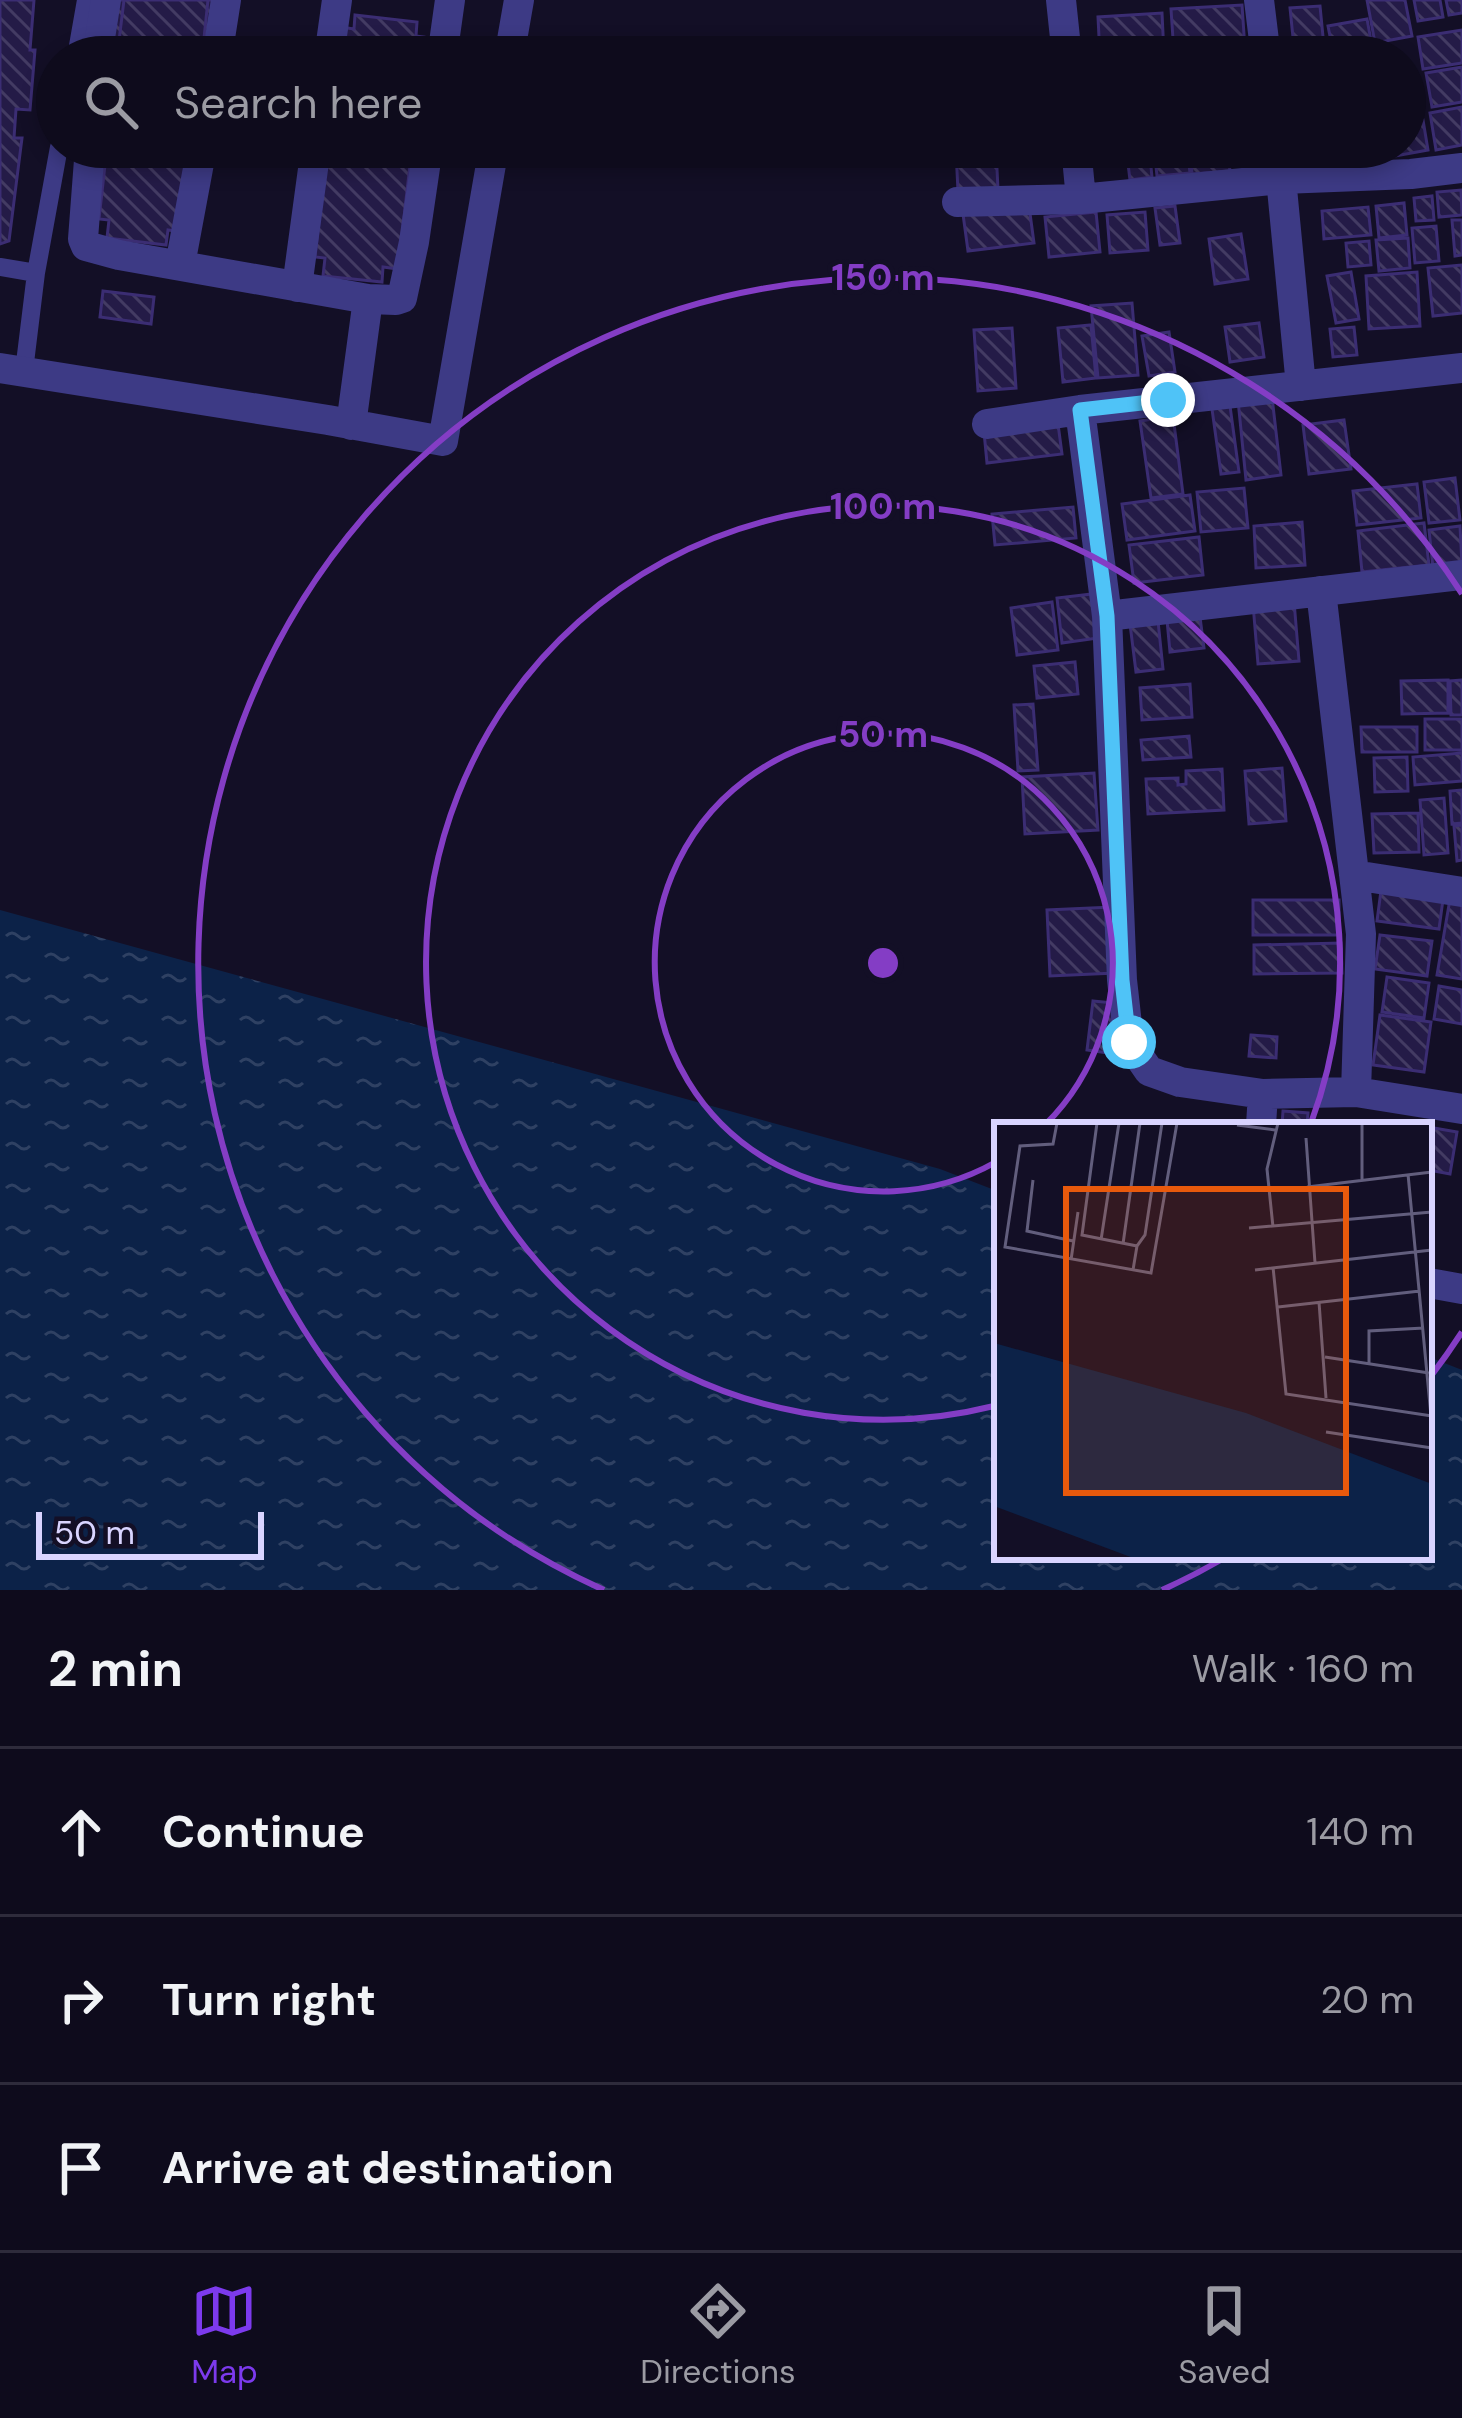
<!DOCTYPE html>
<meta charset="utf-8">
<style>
:root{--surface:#0e0b1c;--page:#1c1929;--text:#f1f3f6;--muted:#9b9ba3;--line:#2e2b3b;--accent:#7c3aed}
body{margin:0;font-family:"DM Sans",sans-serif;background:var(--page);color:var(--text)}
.scale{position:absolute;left:36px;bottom:30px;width:228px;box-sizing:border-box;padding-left:12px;border:6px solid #d9d4ff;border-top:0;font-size:33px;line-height:42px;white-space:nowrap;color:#d9d4ff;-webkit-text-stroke:9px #130f26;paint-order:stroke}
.stop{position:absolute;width:36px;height:36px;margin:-27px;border:9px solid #4fc3f7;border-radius:50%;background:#fff}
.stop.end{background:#4fc3f7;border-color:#fff;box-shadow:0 3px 12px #0008}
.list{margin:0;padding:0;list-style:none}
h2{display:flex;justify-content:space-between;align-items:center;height:156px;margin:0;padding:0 48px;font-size:51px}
h2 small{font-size:39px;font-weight:400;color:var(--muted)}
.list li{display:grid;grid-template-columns:78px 1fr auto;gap:36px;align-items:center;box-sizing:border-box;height:168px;padding:0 48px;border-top:3px solid var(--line)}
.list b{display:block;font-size:45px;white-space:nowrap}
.list em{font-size:39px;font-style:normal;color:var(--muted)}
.icon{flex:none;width:66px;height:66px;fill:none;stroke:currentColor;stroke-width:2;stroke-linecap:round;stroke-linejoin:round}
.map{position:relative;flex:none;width:1462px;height:1590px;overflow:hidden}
.search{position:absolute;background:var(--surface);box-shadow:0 6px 18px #0003;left:36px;right:36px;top:36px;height:132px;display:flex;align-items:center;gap:30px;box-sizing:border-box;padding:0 42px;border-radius:66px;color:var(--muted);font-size:45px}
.sheet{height:660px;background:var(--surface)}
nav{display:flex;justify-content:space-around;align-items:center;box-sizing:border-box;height:168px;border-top:3px solid var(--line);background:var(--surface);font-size:33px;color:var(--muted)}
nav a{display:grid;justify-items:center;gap:6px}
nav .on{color:var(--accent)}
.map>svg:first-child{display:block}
</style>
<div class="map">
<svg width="1462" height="1590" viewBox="0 0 1462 1590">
<defs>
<pattern id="water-ripples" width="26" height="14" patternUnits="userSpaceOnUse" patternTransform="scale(3)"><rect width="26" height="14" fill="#0c2248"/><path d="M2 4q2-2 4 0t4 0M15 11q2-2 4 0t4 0" fill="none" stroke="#2f4163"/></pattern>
<pattern id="building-back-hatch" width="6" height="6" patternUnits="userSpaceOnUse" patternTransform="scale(3)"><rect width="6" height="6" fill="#241b47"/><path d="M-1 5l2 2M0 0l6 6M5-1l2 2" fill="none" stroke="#433b63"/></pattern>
</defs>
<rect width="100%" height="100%" fill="#130f26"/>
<!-- water -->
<path fill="url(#water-ripples)" d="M0,910l940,259 57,22v366h432v-200l33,13v220h-1462z"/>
<!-- building -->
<path fill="url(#building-back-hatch)" stroke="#3b2d73" stroke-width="3" d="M0,0h34l-4,50h5l-5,60 -14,-1 -2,29h8l-13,103 -9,3z
M111,0h111l-9,57h-113z
M124,0h84l-6,57h-85z
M1367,0h38l7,36 -37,7z
M1414,0h26l3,17 -25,4z
M1446,0h16v13l-13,2z
M1242,5l3,44 -71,5 -3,-45z
M1320,6l5,51h-30l-5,-49z
M1162,13l2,41 -64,3 -2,-40z
M355,15l62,7 -1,14 8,1 -2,20h-84l3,-30 13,2z
M1367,19l7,38h-40l-6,-31z
M1462,30v33l-39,6 -5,-32z
M1462,67v35l-30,5 -6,-34z
M1462,107v38l-26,5 -6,-37z
M1423,120l5,30 -44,8 -2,-11h23v-24z
M107,147h85l-9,85 -15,-2 -2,15 -59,-7 2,-18 -10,-1z
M340,147h61l-2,17 11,1 -12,104 -15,-2 -1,15 -59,-6 2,-18 -10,-1 12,-106 12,1z
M1126,147h23l3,30 -22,3z
M1154,147h33l3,26 -33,3z
M1190,147h38l2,24 -38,3z
M1339,147h23l2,10 -23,4z
M996,149l2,40 -40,2 -2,-40z
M1461,190l1,25 -23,2 -2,-25z
M1432,196l2,24 -18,1 -2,-23z
M1404,203l3,32 -28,3 -3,-32z
M1029,206l5,37 -66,8 -5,-37z
M1175,206l5,37 -20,2 -5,-37z
M1368,207l3,28 -47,4 -2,-28z
M1096,212l4,40 -51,5 -4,-40z
M1145,212l3,38 -38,3 -3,-38z
M1452,220h10v35l-7,1z
M1436,226l3,35 -24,2 -3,-35z
M1241,234l7,45 -33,5 -6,-45z
M1408,238l2,30 -31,3 -3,-31z
M1369,241l2,24 -23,2 -2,-24z
M1462,265v48l-29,3 -5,-48z
M1351,272l8,47 -23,4 -9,-47z
M1417,272l3,54 -51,3 -3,-53z
M103,291l51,6 -3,27 -51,-7z
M1132,303l6,72 -40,3 -7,-72z
M1259,323l5,34 -34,5 -5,-35z
M1091,325l5,53 -33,4 -5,-54z
M1354,327l3,28 -24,2 -3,-28z
M1012,328l4,60 -38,3 -4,-61z
M1169,332l6,40 -26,4 -7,-40z
M1272,397l9,78 -35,5 -8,-80z
M1230,406l9,66 -18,2 -9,-65z
M1173,416l10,78 -32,4 -11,-77z
M1344,420l7,49 -42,5 -6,-49z
M1058,424l4,30 -75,9 -3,-31z
M1455,478l5,42 -31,3 -5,-41z
M1417,484l4,34 -64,7 -4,-34z
M1244,488l4,40 -47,4 -4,-40z
M1190,495l5,36 -68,9 -5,-36z
M1073,507l3,31 -81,7 -3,-31z
M1302,522l3,43 -49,3 -2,-42z
M1424,523l5,42 -67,7 -4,-41z
M1460,526l2,39 -29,3 -4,-38z
M1199,537l4,38 -69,8 -5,-38z
M1092,594l6,44 -36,5 -5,-45z
M1294,601l5,60 -41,3 -5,-60z
M1052,602l6,48 -41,5 -6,-47z
M1200,617l4,31 -34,4 -3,-32z
M1158,621l5,48 -27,3 -6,-48z
M1075,662l3,32 -41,4 -3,-32z
M1448,680v33l-46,1 -1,-33z
M1462,680v35h-11l-1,-34z
M1190,684l2,33 -50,3 -2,-32z
M1033,704l5,66 -20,1 -4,-66z
M1425,719h37v31h-37z
M1361,727h56v25h-55z
M1189,736l2,21 -48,3 -2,-20z
M1462,753v28l-47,4 -2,-28z
M1407,757l1,34 -33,1 -1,-34z
M1282,768l4,53 -37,3 -4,-53z
M1222,769l2,41 -76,4 -2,-35 32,-1v7l8,-1v-13z
M1094,773l4,57 -73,4 -3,-57z
M1462,790v33l-10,1 -2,-33z
M1444,798l4,55 -24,2 -4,-55z
M1418,813l1,39 -45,1 -2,-39z
M1462,825v35l-5,1 -3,-35z
M1382,883l62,9 -5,37 -62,-8z
M1450,899l12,2v78l-25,-4z
M1253,900h86v35h-86z
M1112,907l3,66 -65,3 -3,-66z
M1380,935l52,6 -5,35 -52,-7z
M1341,943l1,30 -88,1v-29z
M1387,977l42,6 -5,35 -42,-6z
M1439,986l23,4v34l-28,-5z
M1093,1001l21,2 -6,50 -21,-3z
M1380,1015l51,7 -7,50 -51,-7z
M1251,1035l26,2 -1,21 -27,-2z
M1283,1111l25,2 -1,12h-25z
M1434,1128l23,4 -7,42 -21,-4z"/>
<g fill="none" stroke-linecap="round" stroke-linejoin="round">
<!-- lane -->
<path stroke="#3d3a85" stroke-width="18" d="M76,57l10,-57
M0,267l36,6
M24,371l12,-98 23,-126"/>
<!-- street -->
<path stroke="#3d3a85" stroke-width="30" d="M1061,0l6,57
M1259,0l7,57
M97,57l9,-57
M217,57l9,-57
M329,57l8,-57
M442,57l8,-57
M509,57l10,-57
M90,147l-7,92 3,7 33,9 249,44 -17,126
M1076,147l5,52
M1278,147l23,239
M957,202l124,-3 201,-20 129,-5 51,-6
M180,265l22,-118
M297,287l19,-140
M368,299l28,1 6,-2 12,-56 14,-95
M0,368l328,52 115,21 51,-294
M1080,410l27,206 15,364 7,62 20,29 31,11 83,12 93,-2 106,17
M987,424l93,-14 382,-42
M1321,591l40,343 -5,158
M1107,616l355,-41
M1354,875l108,17
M1261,1125l2,-31
M1429,1283l33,6"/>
</g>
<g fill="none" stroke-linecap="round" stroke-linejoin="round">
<!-- route -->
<path stroke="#4fc3f7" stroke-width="15" d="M1129,1042l-7,-62 -15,-364 -27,-206 88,-10"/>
</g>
<!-- distance rings -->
<g fill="none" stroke="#843dc5" stroke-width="6">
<path d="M996 1162A229 229 0 1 1 1045 1125"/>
<path d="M994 1406A457 457 0 1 1 1311 1123"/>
<path d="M1462 1332A686 686 0 0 1 1431 1376M1226 1557A686 686 0 0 1 1162 1590M604 1590A686 686 0 1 1 1462 594"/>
</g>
<!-- overview -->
<g transform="translate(994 1122)">
<rect width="438" height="438" fill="#130f26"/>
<path d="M0,221l252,70 186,71v75h-296l-142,-53z" fill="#0c2248"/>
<path fill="none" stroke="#625e7d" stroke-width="3" d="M63,1l-4,21 -33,2 -15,101 146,26 26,-150M103,1l-15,112 55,11 -4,24M243,3l38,5M312,16l9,125M414,52l23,242M39,58l-6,51 46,10M368,59v-58M313,65l125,-15M279,105l-6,-58 11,-46M255,106l183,-16M107,118l18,-117M129,122l17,-121M143,124l8,-11 17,-112M77,138l7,-48M279,145l13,127 146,22M261,148l177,-20M325,180l7,96M284,185l142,-16M331,235l104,16M375,241v-32l55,-3M332,310l106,16"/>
<path fill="#e8590c" fill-opacity="0.15" stroke="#e8590c" stroke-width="6" d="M72,67h280v304h-280z"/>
<rect width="438" height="438" fill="none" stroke="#d9d4ff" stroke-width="6"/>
</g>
<circle cx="883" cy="963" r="18" fill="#843dc5" stroke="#130f26" stroke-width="6"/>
<g font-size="36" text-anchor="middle" font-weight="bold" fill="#843dc5" stroke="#130f26" stroke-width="10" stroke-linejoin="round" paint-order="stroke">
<text x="883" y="290">150 m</text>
<text x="883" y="519">100 m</text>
<text x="883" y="747">50 m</text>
</g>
</svg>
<div class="scale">50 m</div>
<div class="stop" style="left:1129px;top:1042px"></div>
<div class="stop end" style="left:1168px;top:400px"></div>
<div class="search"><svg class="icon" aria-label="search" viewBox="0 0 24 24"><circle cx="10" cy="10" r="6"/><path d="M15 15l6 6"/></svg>Search here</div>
</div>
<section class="sheet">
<h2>2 min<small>Walk · 160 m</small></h2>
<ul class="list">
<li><svg class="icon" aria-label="ahead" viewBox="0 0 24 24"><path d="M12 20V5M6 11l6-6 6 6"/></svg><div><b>Continue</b></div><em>140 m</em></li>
<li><svg class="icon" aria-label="right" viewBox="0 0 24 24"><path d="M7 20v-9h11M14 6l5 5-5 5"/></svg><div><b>Turn right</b></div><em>20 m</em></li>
<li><svg class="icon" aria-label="arrive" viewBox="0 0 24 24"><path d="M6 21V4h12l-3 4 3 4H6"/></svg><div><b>Arrive at destination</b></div></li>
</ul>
</section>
<nav>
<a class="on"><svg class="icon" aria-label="map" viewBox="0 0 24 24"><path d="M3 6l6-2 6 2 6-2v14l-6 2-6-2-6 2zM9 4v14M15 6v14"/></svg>Map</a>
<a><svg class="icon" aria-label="directions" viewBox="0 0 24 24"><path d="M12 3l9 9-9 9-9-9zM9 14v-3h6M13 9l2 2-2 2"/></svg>Directions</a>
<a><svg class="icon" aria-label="saved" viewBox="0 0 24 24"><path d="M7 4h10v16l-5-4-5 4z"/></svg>Saved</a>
</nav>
